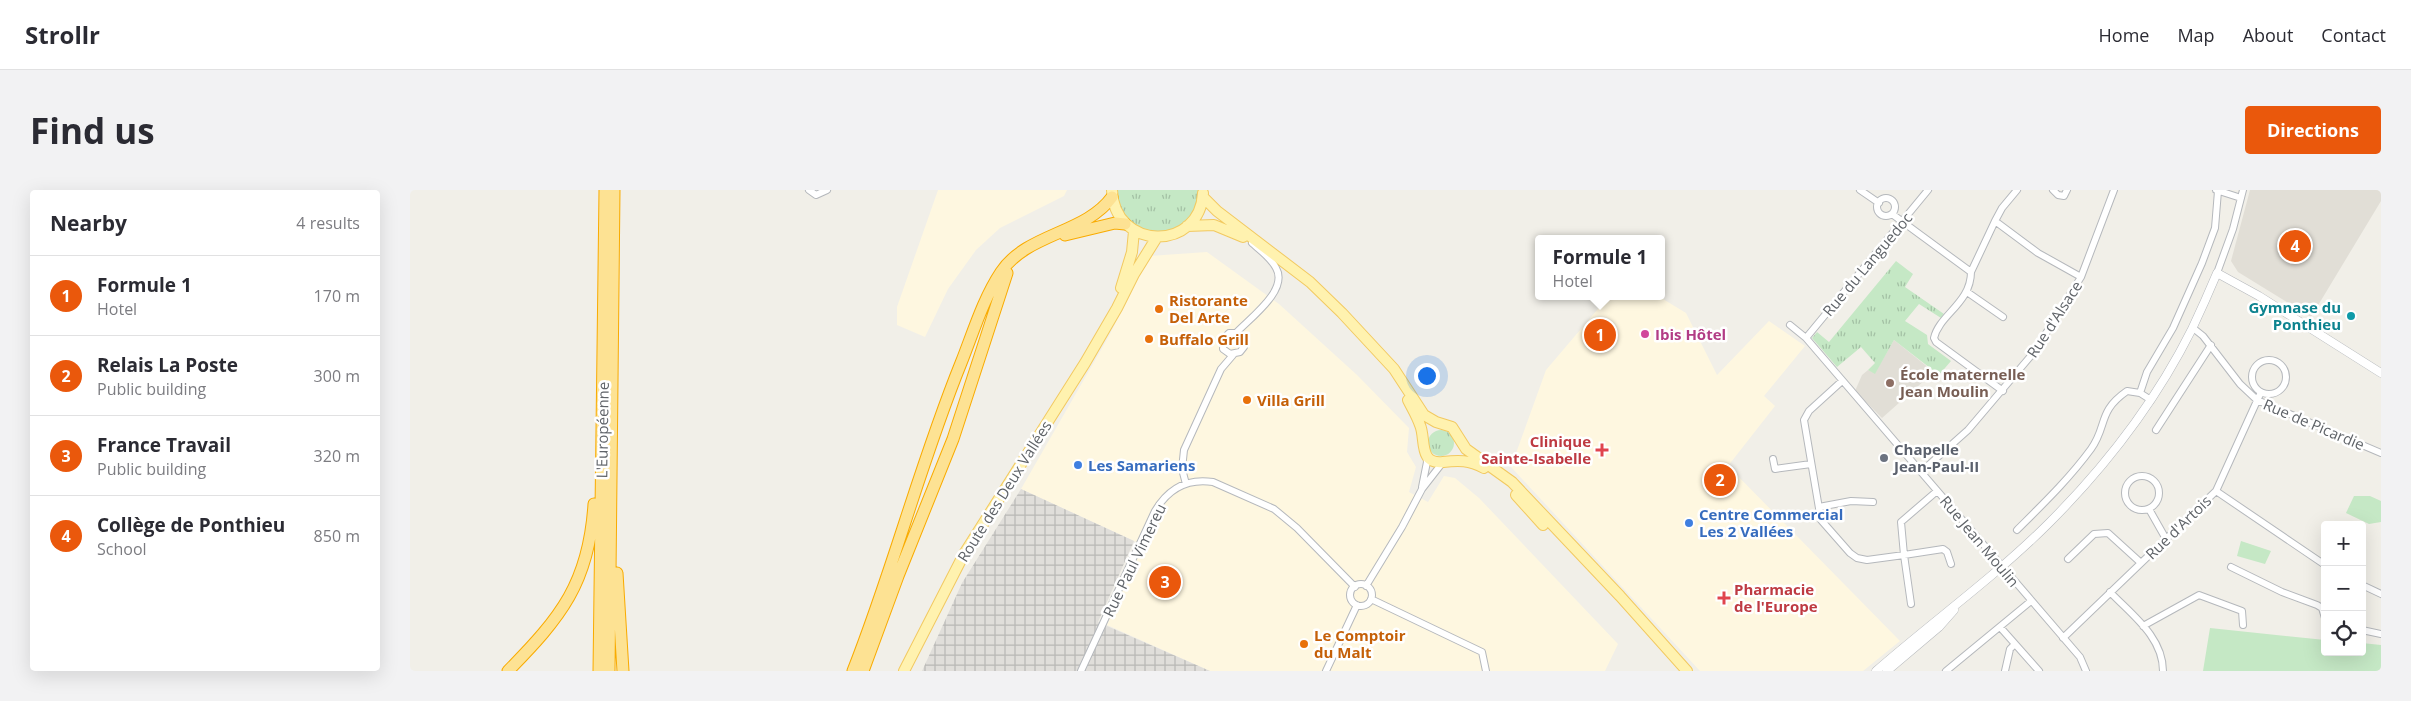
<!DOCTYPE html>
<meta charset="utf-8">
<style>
:root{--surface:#fff;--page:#f2f2f3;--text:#2b2b33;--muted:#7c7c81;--line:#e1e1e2;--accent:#ea580c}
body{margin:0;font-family:"Open Sans",sans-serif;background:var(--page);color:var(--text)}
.controls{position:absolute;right:15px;bottom:15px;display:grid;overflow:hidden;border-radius:5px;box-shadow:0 5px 20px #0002}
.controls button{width:45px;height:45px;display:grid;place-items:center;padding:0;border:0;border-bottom:1px solid var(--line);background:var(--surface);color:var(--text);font:25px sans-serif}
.you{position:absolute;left:1016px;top:185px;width:18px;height:18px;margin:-12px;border:4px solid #fff;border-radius:50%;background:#1a73e8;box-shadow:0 0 0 8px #1a73e833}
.badge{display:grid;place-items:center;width:32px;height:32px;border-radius:50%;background:var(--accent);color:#fff;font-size:16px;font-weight:700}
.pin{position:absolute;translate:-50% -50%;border:2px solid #fff;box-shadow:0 1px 5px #0006}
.popup{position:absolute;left:1125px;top:45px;width:130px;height:65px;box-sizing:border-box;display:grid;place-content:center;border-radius:5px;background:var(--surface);filter:drop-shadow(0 1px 4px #0005);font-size:16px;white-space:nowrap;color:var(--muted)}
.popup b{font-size:19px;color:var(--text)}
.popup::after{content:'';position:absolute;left:50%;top:100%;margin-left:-10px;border:10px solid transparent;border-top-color:var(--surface)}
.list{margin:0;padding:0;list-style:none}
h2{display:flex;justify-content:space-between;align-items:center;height:65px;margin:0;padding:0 20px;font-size:21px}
h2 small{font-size:16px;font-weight:400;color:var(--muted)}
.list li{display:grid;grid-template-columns:32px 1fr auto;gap:15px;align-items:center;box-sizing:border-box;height:80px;padding:0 20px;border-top:1px solid var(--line)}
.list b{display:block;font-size:19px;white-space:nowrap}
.list p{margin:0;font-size:16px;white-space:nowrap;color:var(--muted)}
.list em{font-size:16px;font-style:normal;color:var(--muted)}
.icon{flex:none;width:28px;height:28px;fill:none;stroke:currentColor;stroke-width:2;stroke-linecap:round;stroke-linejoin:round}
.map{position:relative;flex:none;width:1971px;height:481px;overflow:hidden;border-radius:5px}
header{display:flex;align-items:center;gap:30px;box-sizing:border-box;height:70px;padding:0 25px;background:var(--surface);border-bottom:1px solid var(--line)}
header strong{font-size:24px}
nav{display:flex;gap:28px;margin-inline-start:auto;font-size:18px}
.intro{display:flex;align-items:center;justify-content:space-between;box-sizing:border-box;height:120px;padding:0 30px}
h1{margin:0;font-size:35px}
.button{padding:12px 22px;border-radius:5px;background:var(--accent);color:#fff;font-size:18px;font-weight:700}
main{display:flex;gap:30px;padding:0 30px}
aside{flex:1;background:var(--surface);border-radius:5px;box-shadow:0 5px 20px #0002}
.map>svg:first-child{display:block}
</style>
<header>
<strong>Strollr</strong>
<nav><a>Home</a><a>Map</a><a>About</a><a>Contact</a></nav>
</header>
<div class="intro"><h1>Find us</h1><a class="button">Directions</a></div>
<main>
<aside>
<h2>Nearby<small>4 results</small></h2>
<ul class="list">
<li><span class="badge">1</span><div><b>Formule 1</b><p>Hotel</p></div><em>170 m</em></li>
<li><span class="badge">2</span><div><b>Relais La Poste</b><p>Public building</p></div><em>300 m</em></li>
<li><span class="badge">3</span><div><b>France Travail</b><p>Public building</p></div><em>320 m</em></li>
<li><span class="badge">4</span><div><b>Collège de Ponthieu</b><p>School</p></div><em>850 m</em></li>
</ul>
</aside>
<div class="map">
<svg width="1971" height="481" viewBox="0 0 1971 481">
<defs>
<pattern id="industrial-grid" width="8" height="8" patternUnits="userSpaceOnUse" patternTransform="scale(1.25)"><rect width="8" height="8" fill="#e0deda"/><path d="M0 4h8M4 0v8" fill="none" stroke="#b9b8b5"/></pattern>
<pattern id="grass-tufts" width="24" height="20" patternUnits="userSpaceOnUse" patternTransform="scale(1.25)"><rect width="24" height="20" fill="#c5e8c5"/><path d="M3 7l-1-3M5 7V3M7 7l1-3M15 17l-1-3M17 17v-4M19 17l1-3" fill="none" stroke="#a3c0a4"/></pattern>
</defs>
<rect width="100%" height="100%" fill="#f1efe8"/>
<!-- commercial -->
<path fill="#fef7e0" d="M528,0h129l-3,6 -64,32 -24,22 -28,39 -23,48 -28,-12v-18z
M797,62l72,52 78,71 52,53 -2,24 9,15 -7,25 19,10 16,-26 11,2 24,20 139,146 -13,27h-395l-103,-46 36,-80 -122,-56 88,-153 40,-80z
M1199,106h49l28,17 31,62 52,-54 36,25 -41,50 11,10 -47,60 172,175 -37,30h-163l-189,-204 35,-97z"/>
<!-- industrial -->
<path fill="url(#industrial-grid)" d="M611,299l113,52 -36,81 112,49h-288l40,-88z"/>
<!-- education -->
<path fill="#e1ded6" d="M1840,0h131v11l-70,116 -73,-45 -7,-11z
M1484,150l40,32 -52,46 -27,-27 7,-16 6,-5 7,3z"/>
<!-- grass -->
<path fill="url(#grass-tufts)" d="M708,0h80l1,2c-1,5 -1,11 -3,16 -16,41 -81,27 -78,-18z
M1486,71l17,13 -8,13 39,27 -3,4 -22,-14 -14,17 22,14 1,9 23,17 -12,14 -45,-35 -19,34 -7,-4 7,-7 -14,-16 -24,20 -25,-29 5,-6 12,10z
M1018 253a13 13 0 1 1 26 0a13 13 0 1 1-26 0Z"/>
<!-- park -->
<path fill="#c5e8c5" d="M1944,306h16l11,5v21l-12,2 -23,-11z
M1831,351l30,10 -6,13 -28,-8z
M1800,438l115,12v12h37v-9l19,2v26h-178z"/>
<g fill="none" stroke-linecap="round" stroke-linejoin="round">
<defs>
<path id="minor" d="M399,0l7,5 11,-5
M1450,0l19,13
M1643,0l5,5 6,1 3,-6
M1806,0l25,8
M1467 17a9 9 0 1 1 18 0a9 9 0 1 1-18 0Z
M1482,24l79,58
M1585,31l7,-13 15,-18
M1807,83l16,-44 10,-39
M1557,102l36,25
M1380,135l16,13 274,319 6,14
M1783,138l10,8 37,48 17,16 124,53
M826,143l6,4 2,10 -4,5 -10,2 -7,-5 1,-11 5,-5h7c14,-15 53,-43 40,-65 -5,-10 -16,-18 -24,-25
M1396,148l122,-148
M1842 187a17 17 0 1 1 34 0a17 17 0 1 1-34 0Z
M1432,191l-33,30 -5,9 17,100 29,33 7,5 10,2 37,-5 -3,-33 36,-31
M1593,201l-67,-49 -2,-4c5,-23 37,-35 37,-66l24,-51 43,32 43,24
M1730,203l7,-21 26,-44 29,-65 13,-35 3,-37
M1746,240l55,-85
M1363,269l2,10 36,-5
M1512,281l46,-41 67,-79 46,-74 33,-87
M1715 303a17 17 0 1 1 34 0a17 17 0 1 1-34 0Z
M776,294l-4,-15 2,-19 37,-81 12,-14
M1012,297l5,-25 -1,-7
M1806,301l109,74
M1409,317l32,-6 22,1
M1739,319l17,30
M1607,340c26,-26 52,-51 74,-81 17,-24 6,-37 36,-58l13,2 11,7
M1658,369l26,-25 14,-1 33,30
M1821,377l51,25 35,13 5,3 3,10
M940 405a11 11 0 1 1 22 0a11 11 0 1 1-22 0Z
M1952,395l19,9
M956,396l36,-59 20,-38 21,-27
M1700,402c22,23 53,45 53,79
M961,409l111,53 4,19
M1501,414l-7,-49 39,-6 4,3 4,12
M1733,436l56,-31 43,16 1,14
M1590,437l39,44
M1952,440l19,4
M1653,448l153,-147 45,-99
M671,481l74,-160c13,-22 32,-33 58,-29l61,27 23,19 58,59
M916,481l31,-66
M1536,481l85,-70
M1595,481l5,-22 5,-5"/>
<path id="tertiary" d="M1466,481c57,-50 119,-94 173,-148 57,-57 107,-122 143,-194 9,-19 17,-37 25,-56l42,23 122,77
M1477,481l52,-44 15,-17"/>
<path id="primary" d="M702,0c2,61 88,62 91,3
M793,7l14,14 93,71 32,31 52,56 30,46 12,7 16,5 14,22 46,33 108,114 67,75
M777,36l27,-1 29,12
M711,98l11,-36 2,-21
M998,210c4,8 9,16 12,25 6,13 -2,40 23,37 16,-2 26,-2 41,6
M1106,305l27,30
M494,481l60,-117 121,-191 32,-55 17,-34 23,-37"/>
<path id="motorway" d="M655,45l50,-12 10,1
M207,383l6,98
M98,481c53,-54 81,-88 86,-167
M189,481l6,-481
M199,481l5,-481
M443,481c40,-101 67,-207 108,-308 12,-30 22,-64 40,-91 26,-39 84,-38 111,-75
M453,481l35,-95 55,-137 54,-166"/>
</defs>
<!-- minor casing -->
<use href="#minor" stroke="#b5b8bc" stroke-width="8"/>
<!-- tertiary casing -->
<use href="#tertiary" stroke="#b5b8bc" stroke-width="9"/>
<!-- primary casing -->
<use href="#primary" stroke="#f2c960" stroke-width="12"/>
<!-- motorway casing -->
<use href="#motorway" stroke="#f9ab00" stroke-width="13"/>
<!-- minor -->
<use href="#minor" stroke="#fff" stroke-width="6"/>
<!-- tertiary -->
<use href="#tertiary" stroke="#fff" stroke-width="8"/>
<!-- primary -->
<use href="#primary" stroke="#fff2af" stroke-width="10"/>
<!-- motorway -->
<use href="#motorway" stroke="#fde293" stroke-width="11"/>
</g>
<!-- markers -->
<g fill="#e8710a" stroke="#fff" stroke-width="2">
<circle cx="749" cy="119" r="5"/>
<circle cx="739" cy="149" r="5"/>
<circle cx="837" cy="210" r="5"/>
<circle cx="894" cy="454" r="5"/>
</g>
<circle fill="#0f9aa8" stroke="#fff" stroke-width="2" cx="1941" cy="126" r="5"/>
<circle fill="#d1479c" stroke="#fff" stroke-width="2" cx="1235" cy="144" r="5"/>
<circle fill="#8d6e63" stroke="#fff" stroke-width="2" cx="1480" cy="193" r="5"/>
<g fill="#e0444e" stroke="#fff" stroke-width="2">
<path d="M1189.5 252.5h5v5h5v5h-5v5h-5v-5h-5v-5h5z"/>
<path d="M1311.5 400.5h5v5h5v5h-5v5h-5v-5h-5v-5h5z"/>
</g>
<circle fill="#6b7280" stroke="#fff" stroke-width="2" cx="1474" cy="268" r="5"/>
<g fill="#3f7fe0" stroke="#fff" stroke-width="2">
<circle cx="668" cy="275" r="5"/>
<circle cx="1279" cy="333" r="5"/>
</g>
<g text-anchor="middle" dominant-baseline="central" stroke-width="5" stroke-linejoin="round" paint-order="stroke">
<!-- street labels -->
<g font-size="15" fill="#5f6368" stroke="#fff">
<text transform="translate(1457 74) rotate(-50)">Rue du Languedoc</text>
<text transform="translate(1644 129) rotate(-57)">Rue d'Alsace</text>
<text transform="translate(1904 234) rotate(23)">Rue de Picardie</text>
<text transform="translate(192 240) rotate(-89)">L'Européenne</text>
<text transform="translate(594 301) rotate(-58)">Route des Deux Vallées</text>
<text transform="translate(1768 337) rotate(-44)">Rue d'Artois</text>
<text transform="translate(1570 351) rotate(50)">Rue Jean Moulin</text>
<text transform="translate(724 370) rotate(-64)">Rue Paul Vimereu</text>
</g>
<!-- food labels -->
<g font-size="15" font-weight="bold" fill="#c56008" stroke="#fff" text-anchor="start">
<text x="759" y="110">Ristorante<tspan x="759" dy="17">Del Arte</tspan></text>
<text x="749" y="149">Buffalo Grill</text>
<text x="847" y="210">Villa Grill</text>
<text x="904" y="445">Le Comptoir<tspan x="904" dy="17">du Malt</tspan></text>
</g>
<!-- culture labels -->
<g font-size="15" font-weight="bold" fill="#0d838f" stroke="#fff" text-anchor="end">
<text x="1931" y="117">Gymnase du<tspan x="1931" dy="17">Ponthieu</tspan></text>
</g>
<!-- hotel labels -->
<g font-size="15" font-weight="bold" fill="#b23c85" stroke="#fff" text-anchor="start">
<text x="1245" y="144">Ibis Hôtel</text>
</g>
<!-- education labels -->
<g font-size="15" font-weight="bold" fill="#785e54" stroke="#fff" text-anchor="start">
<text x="1490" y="184">École maternelle<tspan x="1490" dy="17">Jean Moulin</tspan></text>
</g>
<!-- health labels -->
<g font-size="15" font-weight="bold" fill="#be3a42" stroke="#fff" text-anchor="end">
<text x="1181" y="251">Clinique<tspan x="1181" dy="17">Sainte-Isabelle</tspan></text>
<text x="1324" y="399" text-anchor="start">Pharmacie<tspan x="1324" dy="17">de l'Europe</tspan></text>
</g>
<!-- worship labels -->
<g font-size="15" font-weight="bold" fill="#5b616d" stroke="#fff" text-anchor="start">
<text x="1484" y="259">Chapelle<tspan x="1484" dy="17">Jean-Paul-II</tspan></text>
</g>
<!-- shop labels -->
<g font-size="15" font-weight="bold" fill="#366cbe" stroke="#fff" text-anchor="start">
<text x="678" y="275">Les Samariens</text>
<text x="1289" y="324">Centre Commercial<tspan x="1289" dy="17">Les 2 Vallées</tspan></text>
</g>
</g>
</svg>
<div class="controls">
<button>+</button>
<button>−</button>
<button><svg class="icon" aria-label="locate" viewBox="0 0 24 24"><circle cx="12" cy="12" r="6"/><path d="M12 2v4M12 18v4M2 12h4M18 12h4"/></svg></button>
</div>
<div class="you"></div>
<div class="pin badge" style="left:1190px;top:145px">1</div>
<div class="popup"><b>Formule 1</b>Hotel</div>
<div class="pin badge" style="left:1310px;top:290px">2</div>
<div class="pin badge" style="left:755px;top:392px">3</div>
<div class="pin badge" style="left:1885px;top:56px">4</div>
</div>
</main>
